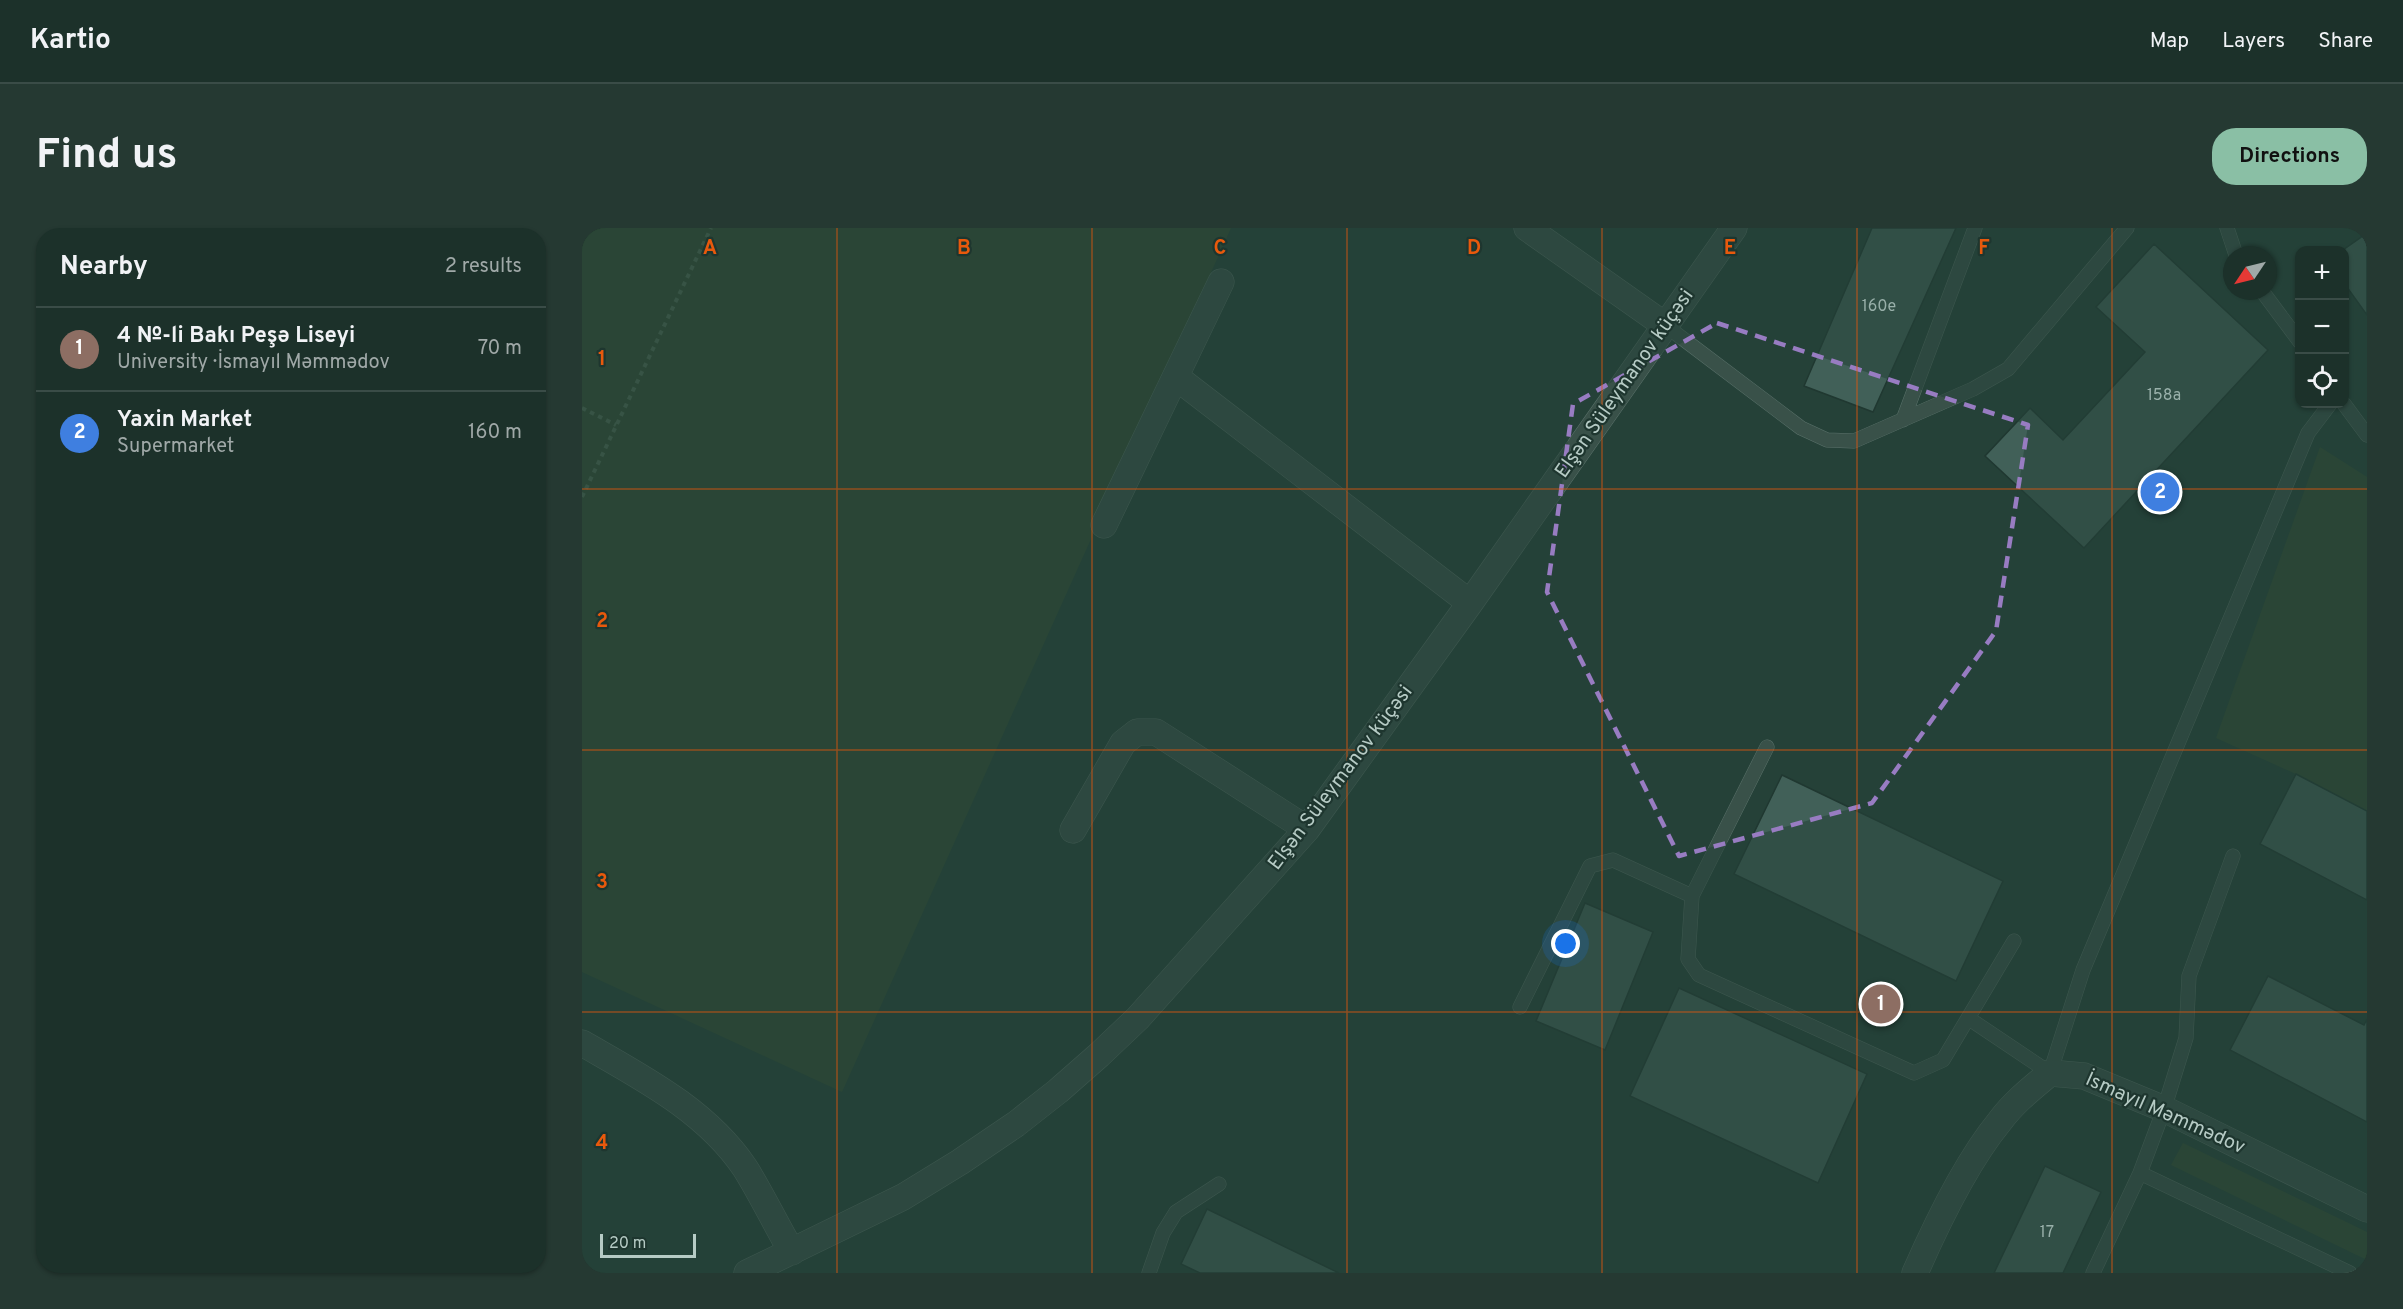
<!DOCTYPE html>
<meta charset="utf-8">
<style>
:root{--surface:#1c312a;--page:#253932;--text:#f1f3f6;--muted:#a0a9a8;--line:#3a4c47;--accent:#8abfa5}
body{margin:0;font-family:Overpass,sans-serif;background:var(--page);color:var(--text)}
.controls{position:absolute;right:18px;top:18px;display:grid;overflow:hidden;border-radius:12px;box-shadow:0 2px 4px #0004}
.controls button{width:54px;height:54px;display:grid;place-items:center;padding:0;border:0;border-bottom:2px solid var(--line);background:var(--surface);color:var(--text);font:30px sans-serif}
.compass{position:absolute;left:1641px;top:18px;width:54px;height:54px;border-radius:50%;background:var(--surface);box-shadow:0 2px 4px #0004;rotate:235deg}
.scale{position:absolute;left:18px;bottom:15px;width:96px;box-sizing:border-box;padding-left:6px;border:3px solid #b6cbc5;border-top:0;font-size:16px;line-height:21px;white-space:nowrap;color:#b6cbc5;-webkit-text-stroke:4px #1e362f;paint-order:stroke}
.you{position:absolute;left:984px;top:716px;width:21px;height:21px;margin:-15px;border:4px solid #fff;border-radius:50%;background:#1a73e8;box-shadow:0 0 0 9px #1a73e833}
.badge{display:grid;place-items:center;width:39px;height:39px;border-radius:50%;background:var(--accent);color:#fff;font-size:20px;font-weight:700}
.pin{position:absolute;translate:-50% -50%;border:3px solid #fff;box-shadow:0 2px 6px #0006}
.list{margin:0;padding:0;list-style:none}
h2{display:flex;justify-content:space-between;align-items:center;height:78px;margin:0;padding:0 24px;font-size:26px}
h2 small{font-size:20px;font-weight:400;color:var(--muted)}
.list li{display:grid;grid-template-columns:39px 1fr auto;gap:18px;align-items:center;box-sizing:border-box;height:84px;padding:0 24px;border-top:2px solid var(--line)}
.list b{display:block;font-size:22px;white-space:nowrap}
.list p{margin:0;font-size:20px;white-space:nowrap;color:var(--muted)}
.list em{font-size:20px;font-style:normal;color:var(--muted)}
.icon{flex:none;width:33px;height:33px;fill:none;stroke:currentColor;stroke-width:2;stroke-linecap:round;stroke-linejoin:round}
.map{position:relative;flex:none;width:1785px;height:1045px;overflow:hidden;border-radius:24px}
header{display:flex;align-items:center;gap:36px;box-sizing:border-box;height:84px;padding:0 30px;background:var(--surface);border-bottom:2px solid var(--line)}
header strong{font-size:28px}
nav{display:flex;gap:33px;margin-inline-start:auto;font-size:21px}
.intro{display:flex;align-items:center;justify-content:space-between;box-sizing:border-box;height:144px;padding:0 36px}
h1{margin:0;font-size:42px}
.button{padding:15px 27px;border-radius:24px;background:var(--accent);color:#111;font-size:21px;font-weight:700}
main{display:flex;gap:36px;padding:0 36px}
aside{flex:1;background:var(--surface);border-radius:24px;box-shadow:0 2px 4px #0004}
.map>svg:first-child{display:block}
</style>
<header>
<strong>Kartio</strong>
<nav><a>Map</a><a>Layers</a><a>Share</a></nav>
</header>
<div class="intro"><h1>Find us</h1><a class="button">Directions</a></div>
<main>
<aside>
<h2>Nearby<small>2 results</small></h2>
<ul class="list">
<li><span class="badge" style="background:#8d6e63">1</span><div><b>4 №-li Bakı Peşə Liseyi</b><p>University · İsmayıl Məmmədov</p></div><em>70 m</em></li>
<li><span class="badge" style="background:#3f7fe0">2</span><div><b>Yaxin Market</b><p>Supermarket</p></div><em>160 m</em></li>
</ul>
</aside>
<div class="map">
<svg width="1785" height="1045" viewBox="0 0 1785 1045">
<rect width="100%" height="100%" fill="#254138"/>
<!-- green -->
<path fill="#314b33" d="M0,0h649l-389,864 -260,-120z
M1738,219l47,30v334l-71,-37 -80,-36z
M1601,915l184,89v28l-196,-95z"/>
<!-- building -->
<path fill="#416058" stroke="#203831" stroke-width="1.5" d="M1290,0h84l-83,184 -69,-26z
M1785,5v82l-23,-32v-33h-1z
M1572,16l114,106 -184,198 -99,-92 45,-48 33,32 82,-88 -49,-45z
M1714,546l71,37v89l-107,-56z
M1200,547l221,106 -47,100 -222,-107z
M1003,675l68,29 -48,118 -69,-29z
M1686,748l96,49 3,-6v103l-137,-72z
M1097,760l188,86 -49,109 -188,-87z
M1463,938l56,26 -38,81h-69z
M625,981l132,64h-139l-19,-9z"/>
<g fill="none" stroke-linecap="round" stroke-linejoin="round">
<defs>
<path id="service" d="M1645,0l9,27
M1680,63l38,51
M1084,98l135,102 26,12 27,1 119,-52 35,-20 119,-141
M1762,176l23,31
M1321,192l72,-192
M1185,519l-75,149 -4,63 11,16 215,98 29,-13 71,-119
M938,779l70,-141 23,-6 79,36
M1386,790l82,55 33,-103 225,-537 22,-29
M1558,945l210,100
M567,1045l14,-40 13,-21 43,-28
M1511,1045l47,-100 24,-64 22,-71 3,-62 44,-120"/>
<path id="minor" d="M945,0l139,98
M594,149l294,226
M522,297l117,-243
M491,602l50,-87 14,-11h19l151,97
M0,815c59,34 124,67 163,125 17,27 31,57 47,84
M165,1045l156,-76 57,-35 56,-38 42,-33 41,-36 39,-37 169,-189 163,-226 264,-375
M1333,1045c21,-48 52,-112 85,-152 14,-19 32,-33 50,-48l34,3 80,33 203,100"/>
</defs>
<!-- service casing -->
<use href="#service" stroke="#5a716a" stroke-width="15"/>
<!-- minor casing -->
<use href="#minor" stroke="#5a716a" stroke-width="27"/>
<!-- path -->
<path stroke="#4e6854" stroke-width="4" stroke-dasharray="4.5 4.5" stroke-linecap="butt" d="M0,180l34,17
M0,269l129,-269"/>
<!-- service -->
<use href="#service" stroke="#395149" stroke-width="14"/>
<!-- minor -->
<use href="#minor" stroke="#395149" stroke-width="26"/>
</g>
<!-- marked area -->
<path d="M0 0H1785V1045H0ZM1135,95l311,102 -32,206 -124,172 -193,53 -132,-264 26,-188z" fill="#254138" fill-opacity=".55" fill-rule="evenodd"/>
<path fill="none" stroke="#987cc2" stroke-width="4.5" stroke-dasharray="12 8" stroke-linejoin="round" d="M1135,95l311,102 -32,206 -124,172 -193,53 -132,-264 26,-188z"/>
<!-- grid -->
<path fill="none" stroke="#e8590c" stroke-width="1.5" stroke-opacity="0.55" d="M255,0v1045M510,0v1045M765,0v1045M1020,0v1045M1275,0v1045M1530,0v1045M0,261h1785M0,522h1785M0,784h1785"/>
<g text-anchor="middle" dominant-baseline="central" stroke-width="4.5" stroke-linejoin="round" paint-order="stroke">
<!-- number labels -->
<g font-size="16" fill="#99b0aa">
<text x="1297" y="79">160e</text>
<text x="1582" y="168">158a</text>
<text x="1465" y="1005">17</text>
</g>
<!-- street labels -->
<g font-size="20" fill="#b6cbc5" stroke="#1e362f">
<text transform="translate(1043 156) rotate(-55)">Elşən Süleymanov küçəsi</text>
<text transform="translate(759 550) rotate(-53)">Elşən Süleymanov küçəsi</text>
<text transform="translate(1583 886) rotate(24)">İsmayıl Məmmədov</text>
</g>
</g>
<g font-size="20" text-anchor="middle" font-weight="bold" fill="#e8590c" stroke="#1e362f" stroke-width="4.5" stroke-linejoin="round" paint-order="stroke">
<text x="128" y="26">A</text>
<text x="382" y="26">B</text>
<text x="638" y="26">C</text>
<text x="892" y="26">D</text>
<text x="1148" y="26">E</text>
<text x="1402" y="26">F</text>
<text x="20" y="137">1</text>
<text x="20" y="399">2</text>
<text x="20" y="660">3</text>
<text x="20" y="921">4</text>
</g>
</svg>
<div class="controls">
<button>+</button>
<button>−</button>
<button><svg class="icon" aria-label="locate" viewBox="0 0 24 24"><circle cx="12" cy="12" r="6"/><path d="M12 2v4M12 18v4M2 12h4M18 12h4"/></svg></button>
</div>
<svg class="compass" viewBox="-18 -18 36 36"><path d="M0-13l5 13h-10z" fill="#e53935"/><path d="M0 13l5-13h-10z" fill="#a0a9a8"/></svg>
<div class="scale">20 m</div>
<div class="you"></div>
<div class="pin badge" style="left:1299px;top:776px;background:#8d6e63">1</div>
<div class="pin badge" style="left:1578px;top:264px;background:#3f7fe0">2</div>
</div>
</main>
